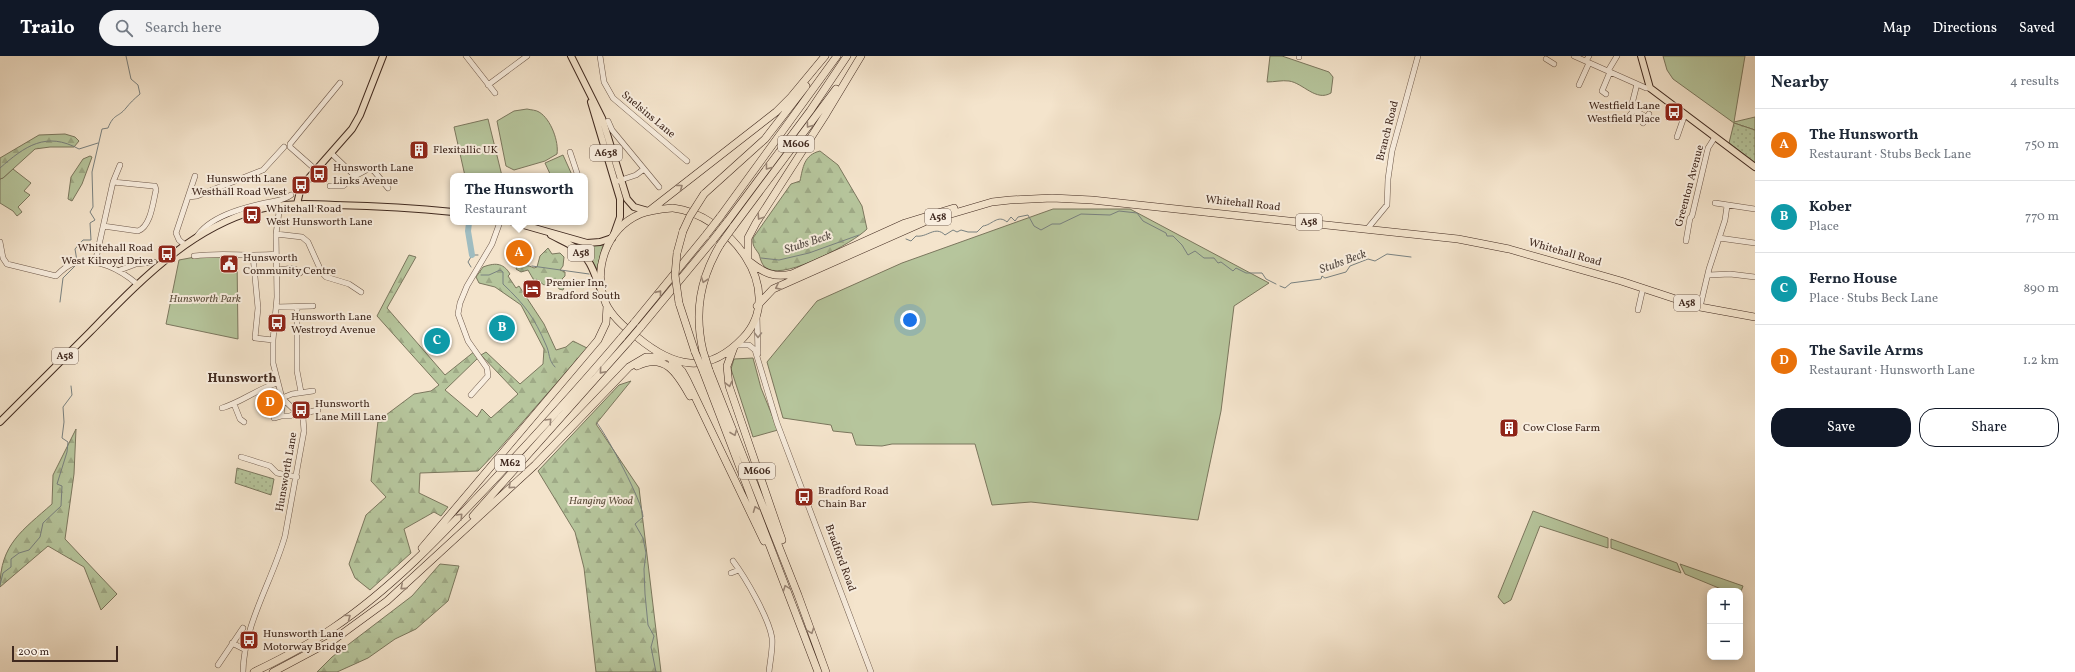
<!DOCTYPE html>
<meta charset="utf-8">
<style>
:root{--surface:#fff;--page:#f2f2f3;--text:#1f2937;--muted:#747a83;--line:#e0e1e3;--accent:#111827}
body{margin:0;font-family:Vollkorn,serif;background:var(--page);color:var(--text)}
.controls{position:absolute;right:12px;bottom:12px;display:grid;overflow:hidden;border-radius:8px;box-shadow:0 2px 10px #0003}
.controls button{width:36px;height:36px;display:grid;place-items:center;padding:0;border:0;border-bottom:1px solid var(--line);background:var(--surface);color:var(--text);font:20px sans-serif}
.scale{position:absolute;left:12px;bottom:10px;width:106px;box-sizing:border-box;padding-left:4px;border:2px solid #40291f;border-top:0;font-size:11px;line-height:14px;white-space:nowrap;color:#40291f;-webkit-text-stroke:3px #f8edde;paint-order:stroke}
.you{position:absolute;left:910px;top:264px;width:14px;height:14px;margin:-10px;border:3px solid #fff;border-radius:50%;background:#1a73e8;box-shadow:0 0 0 6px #1a73e833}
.badge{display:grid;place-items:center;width:26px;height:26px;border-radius:50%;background:var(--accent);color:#fff;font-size:13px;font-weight:700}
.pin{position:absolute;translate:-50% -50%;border:2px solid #fff;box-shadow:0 1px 4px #0006}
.popup{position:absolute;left:450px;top:117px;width:138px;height:52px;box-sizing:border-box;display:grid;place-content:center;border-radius:8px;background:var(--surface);filter:drop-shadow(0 1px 3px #0005);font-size:13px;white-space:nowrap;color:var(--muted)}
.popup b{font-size:15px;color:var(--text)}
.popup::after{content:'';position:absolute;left:50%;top:100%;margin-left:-8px;border:8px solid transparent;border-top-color:var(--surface)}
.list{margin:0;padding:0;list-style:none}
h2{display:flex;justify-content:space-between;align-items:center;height:52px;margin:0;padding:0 16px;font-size:17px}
h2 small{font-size:13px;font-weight:400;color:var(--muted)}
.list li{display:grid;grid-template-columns:26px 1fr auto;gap:12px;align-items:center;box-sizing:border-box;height:72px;padding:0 16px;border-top:1px solid var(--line)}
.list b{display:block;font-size:15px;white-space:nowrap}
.list p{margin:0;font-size:13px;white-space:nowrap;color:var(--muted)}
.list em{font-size:13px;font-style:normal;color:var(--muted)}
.actions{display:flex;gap:8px;padding:12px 16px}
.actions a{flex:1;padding:9px 0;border:1px solid var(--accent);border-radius:16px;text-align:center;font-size:14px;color:var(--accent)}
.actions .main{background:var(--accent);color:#fff}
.icon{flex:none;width:22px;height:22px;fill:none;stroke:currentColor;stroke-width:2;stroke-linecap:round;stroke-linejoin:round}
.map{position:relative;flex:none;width:1755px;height:616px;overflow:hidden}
header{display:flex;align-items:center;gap:24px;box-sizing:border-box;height:56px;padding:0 20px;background:var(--accent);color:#fff}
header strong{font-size:19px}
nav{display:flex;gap:22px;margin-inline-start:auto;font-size:14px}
.search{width:280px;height:36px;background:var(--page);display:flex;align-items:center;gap:10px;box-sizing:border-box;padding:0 14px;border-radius:22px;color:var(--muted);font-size:15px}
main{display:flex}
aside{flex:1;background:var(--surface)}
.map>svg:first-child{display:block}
</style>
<header>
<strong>Trailo</strong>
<div class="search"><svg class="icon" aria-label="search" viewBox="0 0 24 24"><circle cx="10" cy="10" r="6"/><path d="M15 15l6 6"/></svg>Search here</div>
<nav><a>Map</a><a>Directions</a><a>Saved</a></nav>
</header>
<main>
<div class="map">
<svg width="1755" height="616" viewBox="0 0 1755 616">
<defs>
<pattern id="forest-firs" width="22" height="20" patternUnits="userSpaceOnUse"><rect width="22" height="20" fill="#b6c59c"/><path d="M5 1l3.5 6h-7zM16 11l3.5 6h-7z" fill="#9ea986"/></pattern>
<pattern id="garden-dots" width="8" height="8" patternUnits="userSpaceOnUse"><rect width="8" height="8" fill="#b6c59c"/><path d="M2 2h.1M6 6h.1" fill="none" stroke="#9ea986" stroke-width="1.8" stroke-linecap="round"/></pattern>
</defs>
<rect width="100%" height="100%" fill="#f4e4cc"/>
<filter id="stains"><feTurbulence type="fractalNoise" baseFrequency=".005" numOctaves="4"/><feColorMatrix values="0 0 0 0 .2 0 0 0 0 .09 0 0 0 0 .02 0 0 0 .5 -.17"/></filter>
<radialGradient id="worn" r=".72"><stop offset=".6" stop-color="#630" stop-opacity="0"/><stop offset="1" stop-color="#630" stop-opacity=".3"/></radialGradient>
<!-- green -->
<path fill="#b6c59c" stroke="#7b775e" d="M1270,0h12l47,16 4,5 -2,16c-15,9 -28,-10 -42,-12 -7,-1 -15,1 -22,1z
M1663,0h82l-11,66 21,-5v13l-21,-7 -61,-44 -6,-9z
M527,53c4,1 9,1 12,3 12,7 20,30 18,42l-12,7 -31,9 -8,-4 -9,-45 17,-10z
M488,63l14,57h-37l-11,-49z
M563,99l9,20 -21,1 -6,-13z
M13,113l18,14 -7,8 6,4 -12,12 4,5 -5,4 -4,-5 -13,-8v-24l3,-1z
M1053,153h77l139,74 -35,23 -13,105 -23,109 -167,-18 -39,3 -17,-61h-83l-10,2 -26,-1 -4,-12 -19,-2 -2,-6 -48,-7 -16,-56 50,-61 85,-38z
M577,188l12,2 14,-1 -6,24 -13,-19z
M206,199l31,2 1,82 -72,-15 13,-64z
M753,302l8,30 17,42 -25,7 -22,-68 3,-10z
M1533,455l75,27v10l-68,-22 -29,74 -7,4 -6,-7z
M1611,483l66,24 4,10 -70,-25z
M1680,508l63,22 -3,8v-3h-14l-41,-17z"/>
<!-- forest -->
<path fill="url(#forest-firs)" stroke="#7b775e" d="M65,78l10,3 4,4 -5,6h-24l-15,2 -32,29 -3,1v-21l39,-23z
M820,95l18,14 24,41 5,23c-14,14 -80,50 -99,40 -6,-3 -7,-8 -9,-15 -4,-6 -7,-8 -6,-16l38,-54 9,-3c3,-14 4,-26 20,-30z
M90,100l2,1 -10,27 -10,17 -4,-2 3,-22 12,-18z
M548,192l4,6 8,-1 4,4 -1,9 -3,4 5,2v4l-3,3 4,4 -3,7 -4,-1 -3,-7h-7l-1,-1v3l-4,1 -8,-6 4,12 -12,-21 -7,2 -5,-3 1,-3c7,-1 11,-1 17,2l3,-1 3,-11z
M409,199l7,2 -29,51 58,67 30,-24 4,6 -34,33 32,27 5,-8 9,9 27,-24 -37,-39 5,-3 34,32 23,-20 1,-15 -23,-44 -26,-18 -16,-4 -3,-6 7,-10c11,-4 20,-5 27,7l-2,2 8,12 3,-2 25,38 12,26 10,-3 7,-6 14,7 -88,101 -21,22 -58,2 -1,20 29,14 -7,9 -7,-4 -30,17 7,24 -41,37 -15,-12 -6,-14 17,-49 20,-18 -15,-16 7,-60 36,-27 17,-3 8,-6 -62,-69z
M631,325l-35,43 43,64 22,184h-65l-12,-104 -9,-36 -37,-61 81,-86z
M76,373l-2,45 -9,65 52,55 -16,16 -17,-43 -36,-21 -48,41c0,-43 23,-57 52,-83l1,-29z
M440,508l19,2 -11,35 -32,28 -21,10 -27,19 -31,14h-20l15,-15 80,-61z"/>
<!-- garden -->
<path fill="url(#garden-dots)" stroke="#7b775e" d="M1734,67l21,7v33l-26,-20z
M237,412l37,11 -3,16 -36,-12z"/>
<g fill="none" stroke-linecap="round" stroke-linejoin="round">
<!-- stream -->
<path stroke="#798180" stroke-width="1" d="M0,112c25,-22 46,-37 79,-19l19,-6
M906,183l5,2 5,-5c11,2 19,-11 29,-1l8,-5 4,2 4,-2 7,2h9l6,-6c9,-1 15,-12 24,-4l4,-5 4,4 3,-4 10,-2 6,11 7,4 11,-6h8l21,-10 29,1 9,-4 18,2 6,8 23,12 1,3h6l9,9 6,10 7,-4 9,7h10l4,5 3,-1 12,9 3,-3 10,5h16l4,6 10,5
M761,202l18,2 30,-7 50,-18
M77,205l-2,-12 8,-9h8l-1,-17 5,-3 -5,-8 3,-5 -1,-35 10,-43 6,-1c6,-15 10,-10 18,-20 4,-5 8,-9 14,-14l-2,-9 -7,-6 -5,-23
M532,210l57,8
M471,211l-3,-5 4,-7h6
M481,219h8l11,-5 3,2v12c22,21 31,33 43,61 4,8 2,15 9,22
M1280,230l5,2 6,-5 30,-4 1,-3 3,2 21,-6 4,-6 18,-7 7,2 12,-7 24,3
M60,246l3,-24 12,-12
M597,367c10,13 46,79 46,94l-8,7 8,14 3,15 -2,16 1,25 3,31 6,11 -3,11 5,25
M0,529l3,-12 8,-6v-8l8,-6 10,-3 11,-13 3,-14 18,-17 1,-20 -5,-2 10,-32 1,-10 -6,-4 2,-16 -1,-15 9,-12 -1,-9"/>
<!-- river -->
<path stroke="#9fbcc0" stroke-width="6" d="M469,167l-1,8 4,24"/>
<defs>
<path id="minor" d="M466,0l29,37
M600,0l4,26 9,16 74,63
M1574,0l72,32h4
M1299,1v-1
M1546,3l8,5
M1586,5l3,-5
M1608,15l9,-15
M1637,28l-6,24 15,9
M488,29l39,-29
M1579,29l10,-22
M1606,38l-4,-3 8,-19
M1630,59l4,-5
M608,65l4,9 47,57
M1643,67l6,-9
M1677,81l8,-23
M570,96l8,24
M331,97l24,23
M316,114l-26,-23v-3l50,-61
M618,125l18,-6 8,-6
M330,130h13l12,-10 13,-7 6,2 14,17
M188,141l9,-1 66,-26 21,-23
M1715,147l40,6
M103,170l35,5c13,-5 15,-29 18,-41l-1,-4h-2l-40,-4
M1368,172l19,-23 1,-26 4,-28 26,-95
M276,178l26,3 6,5 14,31 4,4 23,7 12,8
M196,182c12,-21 46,-30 69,-35 9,-2 18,-2 26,-8
M1719,182l36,5
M1686,185l4,-23 2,-2 16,-68 7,-11
M0,186l3,16 4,6 49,12c5,-5 11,-11 18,-13 23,-6 47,7 63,21
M185,189l-6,-5 -3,-7 19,-57
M194,200c28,-4 54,1 82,-2
M253,200l5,52 -3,30 18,2
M95,207l18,-81 7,-17
M120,214l16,-6 18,-2
M276,214c9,0 18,-5 24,3
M1709,219l21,-1 25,3
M276,251l37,-1
M297,251v64l4,21
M1700,251l9,-38 16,-49 2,-14
M1638,254l5,-22
M757,260l1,38
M737,289h12l6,5 22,73 94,249
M471,339l17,-19 -1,-8 -19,-27 -10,-27 2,-11 7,-17 25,-42 8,-22
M282,342l10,-4 21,-3
M283,343l-2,17h9l7,-4
M234,348l6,15 4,3
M222,352c20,-6 35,-19 55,-25
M300,358l18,-4
M274,362l7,-2
M241,401l29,9 7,7 20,4
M733,505c12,16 36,57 39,77 1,11 -2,23 -3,34
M731,517l8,-3
M232,587l12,6
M218,609l25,-37
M243,616c1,-49 29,-90 42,-136l19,-105 -1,-13 -21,-20 -9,-35v-23l4,-43 -1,-63 4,-29"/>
<path id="major" d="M571,0l31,62 25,81 7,8 14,4
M1641,0l9,32 105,79
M591,46l29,97v18l-6,17
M297,148l4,-17 51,-58 8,-14 23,-59
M513,166l74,21 13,-1 12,-4
M551,179c15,8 31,13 39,29 5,9 7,18 11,26
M0,366c30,-30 60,-60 90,-90 50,-51 105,-110 179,-125 21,-4 44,-3 66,-2 40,1 79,3 118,7"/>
<path id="highway" d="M704,138l61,-55 41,-53
M673,152c54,6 116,81 70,130 -36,38 -70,29 -106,-1 -12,-9 -24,-19 -31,-33 -14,-34 0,-75 34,-90 10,-4 22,-5 33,-6z
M649,155l127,-99 15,-15 34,-41
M720,161l117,-161
M727,166l83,-111 37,-55
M733,171l103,-138
M677,197l6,-22
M748,202v-20l8,-15 70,-109 35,-58
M750,206c14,11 24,16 42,12l113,-51 49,-15
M679,247l16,49
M757,250l16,-17 151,-67 68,-20 18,-2 42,-2 40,2 366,39 51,10 112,32 79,26 55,10
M634,267l72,-88
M640,272l73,-88
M734,291l-7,19 2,20 53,154
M703,295c-9,-39 -3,-72 17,-106
M672,305l10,10 5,9 77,161
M637,310c29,-14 41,9 53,30
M709,314l89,225 28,77
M703,315l115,301
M473,460l155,-174
M422,492l176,-208 8,-17 1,-17
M254,616c27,-13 54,-27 79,-44 58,-39 108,-92 156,-143 45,-48 90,-97 133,-148
M273,616l62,-33 52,-38 148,-136 94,-98 17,-10h19"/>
</defs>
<!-- minor casing -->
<use href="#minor" stroke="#6d584a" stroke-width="6"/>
<!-- major casing -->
<use href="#major" stroke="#40291f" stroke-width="8"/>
<!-- highway casing -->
<use href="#highway" stroke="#40291f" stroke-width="8"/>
<!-- minor -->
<use href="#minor" stroke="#f8edde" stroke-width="5"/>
<!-- major -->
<use href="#major" stroke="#f4e4cc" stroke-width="6"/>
<!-- highway -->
<use href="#highway" stroke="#f4e4cc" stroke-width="7"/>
<defs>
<path id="highway-bridge" d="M683,175l7,-15 14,-22
M706,179l14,-18
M713,184l14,-18
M720,189l13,-18
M677,197l-2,22 4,28
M622,281l12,-14
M628,286l12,-14
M703,295l6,19
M695,296l8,19"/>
</defs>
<!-- highway-bridge casing -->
<use href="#highway-bridge" stroke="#40291f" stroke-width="8" stroke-linecap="butt"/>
<!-- highway-bridge -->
<use href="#highway-bridge" stroke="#f4e4cc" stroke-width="7"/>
</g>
<!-- one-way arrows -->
<defs><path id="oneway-chevron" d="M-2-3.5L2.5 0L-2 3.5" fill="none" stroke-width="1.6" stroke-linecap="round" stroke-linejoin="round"/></defs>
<g stroke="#9a8676">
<use href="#oneway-chevron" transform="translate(809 69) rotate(126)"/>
<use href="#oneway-chevron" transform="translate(768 111) rotate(127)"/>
<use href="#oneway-chevron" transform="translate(680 131) rotate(-37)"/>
<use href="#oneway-chevron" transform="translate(760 161) rotate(123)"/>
<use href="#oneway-chevron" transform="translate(704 224) rotate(109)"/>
<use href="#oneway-chevron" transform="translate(778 231) rotate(154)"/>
<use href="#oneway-chevron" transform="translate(659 237) rotate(-51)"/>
<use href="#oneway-chevron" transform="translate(602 315) rotate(131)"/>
<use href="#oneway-chevron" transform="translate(729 328) rotate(76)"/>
<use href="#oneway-chevron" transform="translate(549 365) rotate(-47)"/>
<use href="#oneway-chevron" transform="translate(734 377) rotate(68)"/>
<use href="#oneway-chevron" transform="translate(511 430) rotate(138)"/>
<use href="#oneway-chevron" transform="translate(756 453) rotate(-111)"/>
<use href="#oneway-chevron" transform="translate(460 460) rotate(-46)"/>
<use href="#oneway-chevron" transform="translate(403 531) rotate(139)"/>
<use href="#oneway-chevron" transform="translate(786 532) rotate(-111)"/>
<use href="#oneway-chevron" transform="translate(348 561) rotate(-37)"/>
<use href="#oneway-chevron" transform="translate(811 575) rotate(70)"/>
</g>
<use stroke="#9c8b7e" href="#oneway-chevron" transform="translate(758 279) rotate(90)"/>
<!-- icons -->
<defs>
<symbol id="bus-square" viewBox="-11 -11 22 22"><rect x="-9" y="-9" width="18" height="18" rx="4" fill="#8f2418" stroke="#f8edde"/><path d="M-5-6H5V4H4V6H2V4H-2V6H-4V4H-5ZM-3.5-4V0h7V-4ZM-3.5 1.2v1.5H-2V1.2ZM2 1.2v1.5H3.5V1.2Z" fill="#fff"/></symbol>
<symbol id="building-square" viewBox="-11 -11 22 22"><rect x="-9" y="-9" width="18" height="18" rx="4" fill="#8f2418" stroke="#f8edde"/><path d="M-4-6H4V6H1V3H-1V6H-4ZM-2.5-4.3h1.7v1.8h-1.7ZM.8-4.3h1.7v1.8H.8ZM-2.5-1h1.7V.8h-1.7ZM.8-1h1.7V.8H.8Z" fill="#fff"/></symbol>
<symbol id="civic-square" viewBox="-11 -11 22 22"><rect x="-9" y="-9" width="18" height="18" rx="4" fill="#8f2418" stroke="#f8edde"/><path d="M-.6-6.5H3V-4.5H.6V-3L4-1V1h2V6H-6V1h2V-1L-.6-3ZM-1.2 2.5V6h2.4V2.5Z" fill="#fff"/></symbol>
<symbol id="hotel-square" viewBox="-11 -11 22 22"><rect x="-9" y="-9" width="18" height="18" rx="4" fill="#8f2418" stroke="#f8edde"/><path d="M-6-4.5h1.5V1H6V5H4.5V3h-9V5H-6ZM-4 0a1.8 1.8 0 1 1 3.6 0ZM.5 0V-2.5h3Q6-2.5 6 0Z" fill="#fff"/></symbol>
</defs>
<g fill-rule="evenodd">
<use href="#bus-square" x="1663" y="45" width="22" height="22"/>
<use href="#building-square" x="408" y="83" width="22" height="22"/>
<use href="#bus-square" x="308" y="107" width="22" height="22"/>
<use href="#bus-square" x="290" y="118" width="22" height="22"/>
<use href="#bus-square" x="241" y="148" width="22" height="22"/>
<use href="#bus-square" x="156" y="187" width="22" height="22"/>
<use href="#civic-square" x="218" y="197" width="22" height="22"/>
<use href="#hotel-square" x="521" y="222" width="22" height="22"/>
<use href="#bus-square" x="266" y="256" width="22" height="22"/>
<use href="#bus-square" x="290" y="343" width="22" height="22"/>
<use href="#building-square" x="1498" y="361" width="22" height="22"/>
<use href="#bus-square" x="793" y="430" width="22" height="22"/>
<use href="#bus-square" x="238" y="573" width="22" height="22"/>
</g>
<g text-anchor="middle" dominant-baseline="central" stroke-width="4" stroke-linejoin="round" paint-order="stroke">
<!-- shield labels -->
<g fill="#f8edde" stroke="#776458" stroke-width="1">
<rect x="778" y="80" width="36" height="16" rx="3"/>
<rect x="590" y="89" width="32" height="16" rx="3"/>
<rect x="925" y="153" width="26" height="16" rx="3"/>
<rect x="1296" y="158" width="26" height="16" rx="3"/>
<rect x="568" y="189" width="26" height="16" rx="3"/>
<rect x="1674" y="239" width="26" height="16" rx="3"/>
<rect x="52" y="292" width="26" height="16" rx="3"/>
<rect x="495" y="399" width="30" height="16" rx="3"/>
<rect x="739" y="407" width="36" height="16" rx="3"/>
</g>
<g font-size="10" font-weight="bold" fill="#40291f">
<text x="796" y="88">M606</text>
<text x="606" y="97">A638</text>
<text x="938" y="161">A58</text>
<text x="1309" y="166">A58</text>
<text x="581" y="197">A58</text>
<text x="1687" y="247">A58</text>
<text x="65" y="300">A58</text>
<text x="510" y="407">M62</text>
<text x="757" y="415">M606</text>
</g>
<!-- poi labels -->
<g font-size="11" fill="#40291f" stroke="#f8edde" text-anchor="start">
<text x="1660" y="50" text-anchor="end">Westfield Lane<tspan x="1660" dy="13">Westfield Place</tspan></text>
<text x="433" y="94">Flexitallic UK</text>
<text x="333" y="112">Hunsworth Lane<tspan x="333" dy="13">Links Avenue</tspan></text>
<text x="287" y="123" text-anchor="end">Hunsworth Lane<tspan x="287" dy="13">Westhall Road West</tspan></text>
<text x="266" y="153">Whitehall Road<tspan x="266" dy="13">West Hunsworth Lane</tspan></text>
<text x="153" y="192" text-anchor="end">Whitehall Road<tspan x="153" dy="13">West Kilroyd Drive</tspan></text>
<text x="243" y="202">Hunsworth<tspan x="243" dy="13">Community Centre</tspan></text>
<text x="546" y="227">Premier Inn,<tspan x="546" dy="13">Bradford South</tspan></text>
<text x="291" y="261">Hunsworth Lane<tspan x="291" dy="13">Westroyd Avenue</tspan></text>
<text x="315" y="348">Hunsworth<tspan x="315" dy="13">Lane Mill Lane</tspan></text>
<text x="1523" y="372">Cow Close Farm</text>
<text x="818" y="435">Bradford Road<tspan x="818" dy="13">Chain Bar</tspan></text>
<text x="263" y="578">Hunsworth Lane<tspan x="263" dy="13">Motorway Bridge</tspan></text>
</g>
<!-- street labels -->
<g font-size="11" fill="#40291f" stroke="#f8edde">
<text transform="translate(648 59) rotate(40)">Snelsins Lane</text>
<text transform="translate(1388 75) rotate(-76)">Branch Road</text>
<text transform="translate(1690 130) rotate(-75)">Greenton Avenue</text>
<text transform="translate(1243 148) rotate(6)">Whitehall Road</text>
<text transform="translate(1565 197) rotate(16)">Whitehall Road</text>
<text transform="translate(287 416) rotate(-80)">Hunsworth Lane</text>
<text transform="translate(840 502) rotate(70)">Bradford Road</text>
</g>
<!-- park labels -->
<g font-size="11" font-style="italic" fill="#5e503e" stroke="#f8edde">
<text x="205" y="243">Hunsworth Park</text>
<text x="601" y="445">Hanging Wood</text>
</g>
<!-- water labels -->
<g font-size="12" font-style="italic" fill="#584e47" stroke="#f8edde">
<text transform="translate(808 187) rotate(-18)">Stubs Beck</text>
<text transform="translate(1343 206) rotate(-20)">Stubs Beck</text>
</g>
<!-- quarter labels -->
<g font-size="13" font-weight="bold" fill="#40291f" stroke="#f8edde">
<text x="242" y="323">Hunsworth</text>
</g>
</g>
<rect width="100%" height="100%" filter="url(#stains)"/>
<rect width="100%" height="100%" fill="url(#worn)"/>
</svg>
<div class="controls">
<button>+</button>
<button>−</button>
</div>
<div class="scale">200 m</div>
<div class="you"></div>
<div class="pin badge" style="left:519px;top:197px;background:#e8710a">A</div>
<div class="popup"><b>The Hunsworth</b>Restaurant</div>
<div class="pin badge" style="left:502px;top:272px;background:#0f9aa8">B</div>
<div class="pin badge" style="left:437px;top:285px;background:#0f9aa8">C</div>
<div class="pin badge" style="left:270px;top:347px;background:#e8710a">D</div>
</div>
<aside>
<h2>Nearby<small>4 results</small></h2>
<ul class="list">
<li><span class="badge" style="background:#e8710a">A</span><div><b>The Hunsworth</b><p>Restaurant · Stubs Beck Lane</p></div><em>750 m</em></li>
<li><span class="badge" style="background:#0f9aa8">B</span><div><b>Kober</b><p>Place</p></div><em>770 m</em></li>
<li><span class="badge" style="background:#0f9aa8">C</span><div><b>Ferno House</b><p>Place · Stubs Beck Lane</p></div><em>890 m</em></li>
<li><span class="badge" style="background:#e8710a">D</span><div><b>The Savile Arms</b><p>Restaurant · Hunsworth Lane</p></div><em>1.2 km</em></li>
</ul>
<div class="actions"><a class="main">Save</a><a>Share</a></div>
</aside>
</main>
